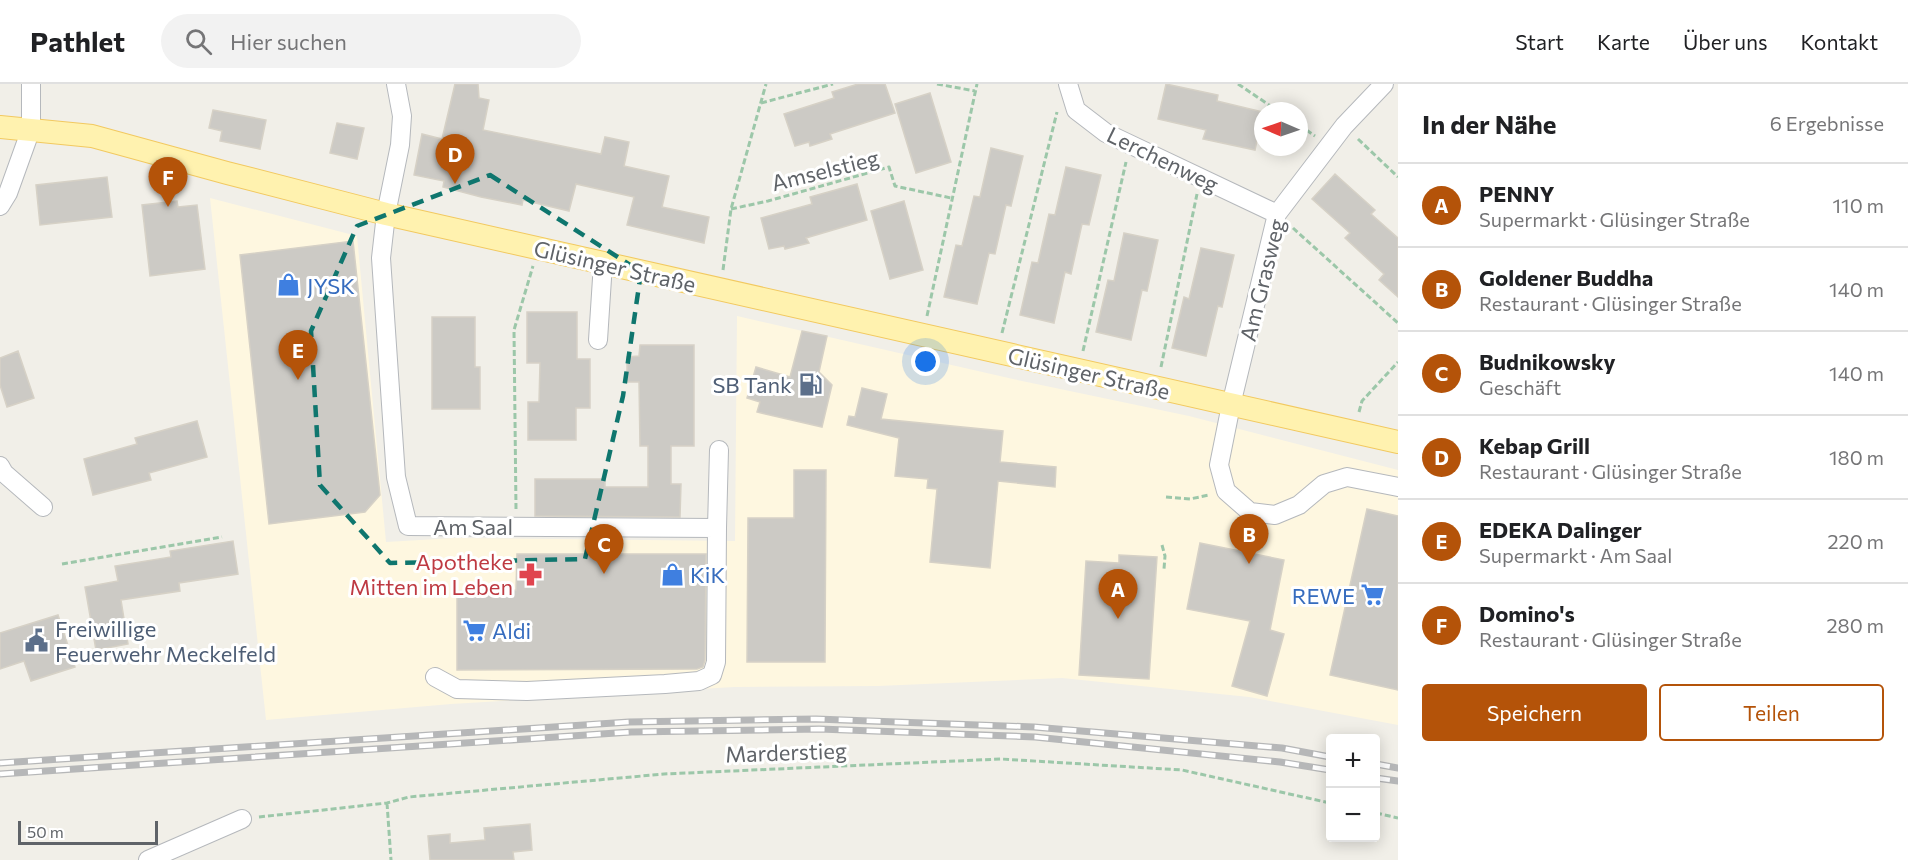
<!DOCTYPE html>
<html lang="de">
<meta charset="utf-8">
<style>
:root{--surface:#fff;--page:#f2f2f2;--text:#202124;--muted:#757577;--line:#e0e0e0;--accent:#b45309}
body{margin:0;font-family:Commissioner,sans-serif;background:var(--page);color:var(--text)}
.controls{position:absolute;right:18px;bottom:18px;display:grid;overflow:hidden;border-radius:6px;box-shadow:0 3px 15px #0003}
.controls button{width:54px;height:54px;display:grid;place-items:center;padding:0;border:0;border-bottom:2px solid var(--line);background:var(--surface);color:var(--text);font:30px sans-serif}
.compass{position:absolute;left:1254px;top:18px;width:54px;height:54px;border-radius:50%;background:var(--surface);box-shadow:0 3px 15px #0003;rotate:272deg}
.scale{position:absolute;left:18px;bottom:15px;width:140px;box-sizing:border-box;padding-left:6px;border:3px solid #5f6368;border-top:0;font-size:16px;line-height:21px;white-space:nowrap;color:#5f6368;-webkit-text-stroke:4px #fff;paint-order:stroke}
.you{position:absolute;left:926px;top:278px;width:21px;height:21px;margin:-15px;border:4px solid #fff;border-radius:50%;background:#1a73e8;box-shadow:0 0 0 9px #1a73e833}
.badge{display:grid;place-items:center;width:39px;height:39px;border-radius:50%;background:var(--accent);color:#fff;font-size:20px;font-weight:700}
.pin{position:absolute;translate:-50% -50px;filter:drop-shadow(0 2px 3px #0008)}
.pin::after{content:'';position:absolute;top:32px;width:21px;height:18px;background:inherit;clip-path:polygon(0 0,100% 0,50% 100%)}
.list{margin:0;padding:0;list-style:none}
h2{display:flex;justify-content:space-between;align-items:center;height:78px;margin:0;padding:0 24px;font-size:26px}
h2 small{font-size:20px;font-weight:400;color:var(--muted)}
.list li{display:grid;grid-template-columns:39px 1fr auto;gap:18px;align-items:center;box-sizing:border-box;height:84px;padding:0 24px;border-top:2px solid var(--line)}
.list b{display:block;font-size:22px;white-space:nowrap}
.list p{margin:0;font-size:20px;white-space:nowrap;color:var(--muted)}
.list em{font-size:20px;font-style:normal;color:var(--muted)}
.actions{display:flex;gap:12px;padding:18px 24px}
.actions a{flex:1;padding:14px 0;border:2px solid var(--accent);border-radius:6px;text-align:center;font-size:21px;color:var(--accent)}
.actions .main{background:var(--accent);color:#fff}
.icon{flex:none;width:33px;height:33px;fill:none;stroke:currentColor;stroke-width:2;stroke-linecap:round;stroke-linejoin:round}
.map{position:relative;flex:none;width:1398px;height:776px;overflow:hidden}
header{display:flex;align-items:center;gap:36px;box-sizing:border-box;height:84px;padding:0 30px;background:var(--surface);border-bottom:2px solid var(--line)}
header strong{font-size:28px}
nav{display:flex;gap:33px;margin-inline-start:auto;font-size:21px}
.search{width:420px;height:54px;background:var(--page);display:flex;align-items:center;gap:15px;box-sizing:border-box;padding:0 21px;border-radius:33px;color:var(--muted);font-size:22px}
main{display:flex}
aside{flex:1;background:var(--surface)}
.map>svg:first-child{display:block}
</style>
<header>
<strong>Pathlet</strong>
<div class="search"><svg class="icon" aria-label="search" viewBox="0 0 24 24"><circle cx="10" cy="10" r="6"/><path d="M15 15l6 6"/></svg>Hier suchen</div>
<nav><a>Start</a><a>Karte</a><a>Über uns</a><a>Kontakt</a></nav>
</header>
<main>
<div class="map">
<svg width="1398" height="776" viewBox="0 0 1398 776">
<rect width="100%" height="100%" fill="#f1efe8"/>
<!-- commercial -->
<path fill="#fef7e0" d="M210,114l147,38 29,306 69,-4 280,3 2,-225 276,63 176,37 209,54v255l-149,-28 -187,-19 -184,8 -144,1 -283,17 -185,16z"/>
<!-- building -->
<path fill="#cccac5" stroke="#d6d1c6" stroke-width="1.5" d="M455,0h23l1,14 10,2 -6,30 118,24 4,-17 24,5 -5,24 45,10 -7,31 47,10 -5,26 -77,-18 7,-28 -58,-13 -7,27 -46,-11 -1,5 -41,-8 -38,-10 1,-6 -30,-6 8,-41 20,5z
M858,0h27l10,29 -65,21 2,5 -22,7 -1,-4 -14,4 -11,-32 50,-16 -2,-6z
M1166,0l52,11 -1,6 46,11 -8,38 -52,-11 3,-9 -48,-11z
M930,9l21,69 -35,11 -21,-69z
M213,26l53,10 -6,29 -40,-8 2,-10 -13,-3z
M337,39l27,5 -7,31 -27,-6z
M991,64l32,8 -12,50 -5,-1 -11,49 -6,-1 -12,51 -33,-7 12,-52 6,1 12,-50 6,1z
M1066,83l35,8 -12,50 -7,-1 -11,50 -6,-2 -11,51 -34,-8 12,-53 6,1 11,-49 6,1z
M1335,90l40,36 -4,4 27,24v59l-19,-17 5,-6 -39,-36 5,-5 -38,-34z
M107,93l5,40 -72,8 -4,-40z
M857,100l10,36 -61,18 3,5 -24,6 -1,-3 -15,3 -8,-31 51,-14 -2,-7z
M177,117l1,6 19,-2 8,64 -55,7 -8,-71z
M904,117l19,69 -33,9 -19,-68z
M1124,149l34,7 -11,51 -5,-1 -11,50 -35,-8 12,-52 6,1z
M353,157l27,254 -15,17 -96,12 -29,-269z
M1201,164l33,7 -12,52 -4,-1 -12,50 -34,-8 12,-51 5,2z
M527,228h50v47h13v49h-14v32h-48v-38h11l1,-39h-13z
M432,233h43v50h5v42h-48z
M802,247l25,5 -8,36 13,13 -10,42 -65,-15 3,-10 -13,-4 9,-31 34,10z
M640,261h54v101h-23v38h10l-1,33 -145,-1v-37h70v8h43v-41h-8l-1,-64h-12v-25l12,-1z
M18,267l16,47 -27,9 -7,-22v-27z
M862,304l25,6 -6,25 122,12 -3,31 56,5 -1,20 -57,-6 -8,87 -60,-6 7,-73 -10,-1 1,-9 -33,-3 4,-38 -52,-13 2,-9 6,1z
M197,337l10,36 -58,16 2,7 -58,15 -9,-36 53,-15 -2,-6z
M794,386h32l-1,192h-78l1,-144h46z
M1367,425l31,7v174l-68,-15z
M233,457l5,33 -59,9 1,8 -59,9 7,44 -32,6 -11,-63 33,-6 -3,-15 56,-9 -1,-6z
M1200,459l84,17 -14,70 14,4 -17,62 -35,-10 18,-65 -63,-12z
M517,470h189l-1,106 -2,7 -6,2 -240,1v-79l59,-1z
M1119,471l38,2 -8,122 -70,-4 7,-114 33,2z
M58,531l17,52 -44,14 -7,-20 -24,8v-36z
M530,740l2,26 -19,2 1,8h-84l-2,-24 22,-2v9l35,-3 -1,-12z"/>
<g fill="none" stroke-linecap="round" stroke-linejoin="round">
<defs>
<path id="minor" d="M396,0l6,32 -2,29 -14,69 -5,44 15,219 12,49 309,2 -1,134 -4,13 -13,6 -34,3 -138,7 -70,-2 -22,-12
M1068,0l8,26 30,23 171,81
M1384,0l-40,42 -67,88 -46,191 -12,60 7,26 24,21 25,3 24,-10 25,-21 23,-7 51,10
M0,122l8,-13 23,-64v-45
M598,256l5,-77
M0,382l4,7 39,34
M717,444l2,-78
M148,776l94,-41"/>
<path id="major" d="M0,43l92,9 135,37 159,41 1012,228"/>
</defs>
<!-- minor casing -->
<use href="#minor" stroke="#b5b8bc" stroke-width="20"/>
<!-- major casing -->
<use href="#major" stroke="#f2c960" stroke-width="24"/>
<!-- path -->
<path stroke="#9cc7a9" stroke-width="3" stroke-dasharray="6 3" stroke-linecap="butt" d="M937,0l38,7
M1238,0l40,27
M761,19l72,-19
M1299,41l16,11
M1358,55l40,38
M731,125l37,-8 121,-34 6,19 56,12
M1293,144l105,95
M723,186l8,-61 35,-125
M927,232l50,-232
M1002,249l55,-221
M1083,267l43,-189
M1161,283l36,-173
M1359,328l3,-11 36,-39
M1166,413l24,2 19,-4
M516,425l-2,-179 19,-64
M1162,461l3,11 -1,13
M62,480l160,-27
M387,719l4,57
M1376,729l22,5
M259,733l128,-14 22,-6 255,-23 337,-15 181,11 148,33"/>
<!-- minor -->
<use href="#minor" stroke="#fff" stroke-width="18"/>
<!-- major -->
<use href="#major" stroke="#fff2af" stroke-width="22"/>
<defs>
<path id="rail" d="M0,679l629,-41 187,-3 218,8 248,21 48,9
M1376,680l22,4
M0,690l631,-42 188,-3 216,8 245,25 50,8
M1376,694l22,3"/>
</defs>
<!-- rail casing -->
<use href="#rail" stroke="#b6b7b8" stroke-width="7"/>
<!-- rail -->
<use href="#rail" stroke="#fff" stroke-width="4.5" stroke-dasharray="14" stroke-linecap="butt"/>
</g>
<!-- marked area -->
<path fill="none" stroke="#0f766e" stroke-width="4.5" stroke-dasharray="12 8" stroke-linejoin="round" d="M490,91l151,97 -18,124 -38,163 -195,4 -70,-78 -9,-154 46,-105z"/>
<!-- icons -->
<defs>
<symbol id="shop-bare" viewBox="-9 -9 18 18"><path d="M-5-2.5h2.3a2.7 3.5 0 0 1 5.4 0H5L5.5 6h-11ZM-1.5-2.5h3a1.5 2.3 0 0 0-3 0Z" fill="#3f7fe0" stroke="#fff" stroke-width="2.5" paint-order="stroke"/></symbol>
<symbol id="fuel-bare" viewBox="-9 -9 18 18"><path d="M-5.5-6h7V0h2V4h1.3V-2.5L3-4.5l.8-.8L6-3V5H2.5V1h-1V6h-7ZM-4.2-4.7v3.2H.2V-4.7Z" fill="#5c6f8a" stroke="#fff" stroke-width="2.5" paint-order="stroke"/></symbol>
<symbol id="pharmacy-bare" viewBox="-9 -9 18 18"><path d="M-2-6h4v4h4v4h-4v4h-4v-4h-4v-4h4Z" fill="#e0444e" stroke="#fff" stroke-width="2.5" paint-order="stroke"/></symbol>
<symbol id="supermarket-bare" viewBox="-9 -9 18 18"><path d="M-6-5.5h2.5l.6 2H6L4.5 2H-2.5L-4.4-4H-6ZM-1.5 3.2a1.3 1.3 0 1 0 .1 0ZM3 3.2a1.3 1.3 0 1 0 .1 0Z" fill="#3f7fe0" stroke="#fff" stroke-width="2.5" paint-order="stroke"/></symbol>
<symbol id="civic-bare" viewBox="-9 -9 18 18"><path d="M-.6-6.5H3V-4.5H.6V-3L4-1V1h2V6H-6V1h2V-1L-.6-3ZM-1.2 2.5V6h2.4V2.5Z" fill="#5c6f8a" stroke="#fff" stroke-width="2.5" paint-order="stroke"/></symbol>
</defs>
<g fill-rule="evenodd">
<use href="#shop-bare" x="272" y="184" width="33" height="33"/>
<use href="#fuel-bare" x="794" y="284" width="33" height="33"/>
<use href="#pharmacy-bare" x="514" y="474" width="33" height="33"/>
<use href="#shop-bare" x="656" y="474" width="33" height="33"/>
<use href="#supermarket-bare" x="1356" y="494" width="33" height="33"/>
<use href="#supermarket-bare" x="458" y="530" width="33" height="33"/>
<use href="#civic-bare" x="20" y="540" width="33" height="33"/>
</g>
<g text-anchor="middle" dominant-baseline="central" stroke-width="6" stroke-linejoin="round" paint-order="stroke">
<!-- street labels -->
<g font-size="22" fill="#5f6368" stroke="#fff">
<text transform="translate(1163 75) rotate(26)">Lerchenweg</text>
<text transform="translate(825 86) rotate(-14)">Amselstieg</text>
<text transform="translate(615 182) rotate(13)">Glüsinger Straße</text>
<text transform="translate(1262 196) rotate(-76)">Am Grasweg</text>
<text transform="translate(1089 289) rotate(13)">Glüsinger Straße</text>
<text x="473" y="442">Am Saal</text>
<text transform="translate(786 668) rotate(-2)">Marderstieg</text>
</g>
<!-- shop labels -->
<g font-size="22" fill="#366cbe" stroke="#fff" text-anchor="start">
<text x="307" y="201">JYSK</text>
<text x="690" y="490">KiK</text>
<text x="1355" y="511" text-anchor="end">REWE</text>
<text x="492" y="546">Aldi</text>
</g>
<!-- service labels -->
<g font-size="22" fill="#4e5e75" stroke="#fff" text-anchor="end">
<text x="792" y="300">SB Tank</text>
<text x="55" y="544" text-anchor="start">Freiwillige<tspan x="55" dy="25">Feuerwehr Meckelfeld</tspan></text>
</g>
<!-- health labels -->
<g font-size="22" fill="#be3a42" stroke="#fff" text-anchor="end">
<text x="513" y="477">Apotheke<tspan x="513" dy="25">Mitten im Leben</tspan></text>
</g>
</g>
</svg>
<div class="controls">
<button>+</button>
<button>−</button>
</div>
<svg class="compass" viewBox="-18 -18 36 36"><path d="M0-13l5 13h-10z" fill="#e53935"/><path d="M0 13l5-13h-10z" fill="#757577"/></svg>
<div class="scale">50 m</div>
<div class="you"></div>
<div class="pin badge" style="left:1118px;top:535px">A</div>
<div class="pin badge" style="left:1249px;top:480px">B</div>
<div class="pin badge" style="left:604px;top:490px">C</div>
<div class="pin badge" style="left:455px;top:100px">D</div>
<div class="pin badge" style="left:298px;top:296px">E</div>
<div class="pin badge" style="left:168px;top:123px">F</div>
</div>
<aside>
<h2>In der Nähe<small>6 Ergebnisse</small></h2>
<ul class="list">
<li><span class="badge">A</span><div><b>PENNY</b><p>Supermarkt · Glüsinger Straße</p></div><em>110 m</em></li>
<li><span class="badge">B</span><div><b>Goldener Buddha</b><p>Restaurant · Glüsinger Straße</p></div><em>140 m</em></li>
<li><span class="badge">C</span><div><b>Budnikowsky</b><p>Geschäft</p></div><em>140 m</em></li>
<li><span class="badge">D</span><div><b>Kebap Grill</b><p>Restaurant · Glüsinger Straße</p></div><em>180 m</em></li>
<li><span class="badge">E</span><div><b>EDEKA Dalinger</b><p>Supermarkt · Am Saal</p></div><em>220 m</em></li>
<li><span class="badge">F</span><div><b>Domino's</b><p>Restaurant · Glüsinger Straße</p></div><em>280 m</em></li>
</ul>
<div class="actions"><a class="main">Speichern</a><a>Teilen</a></div>
</aside>
</main>
